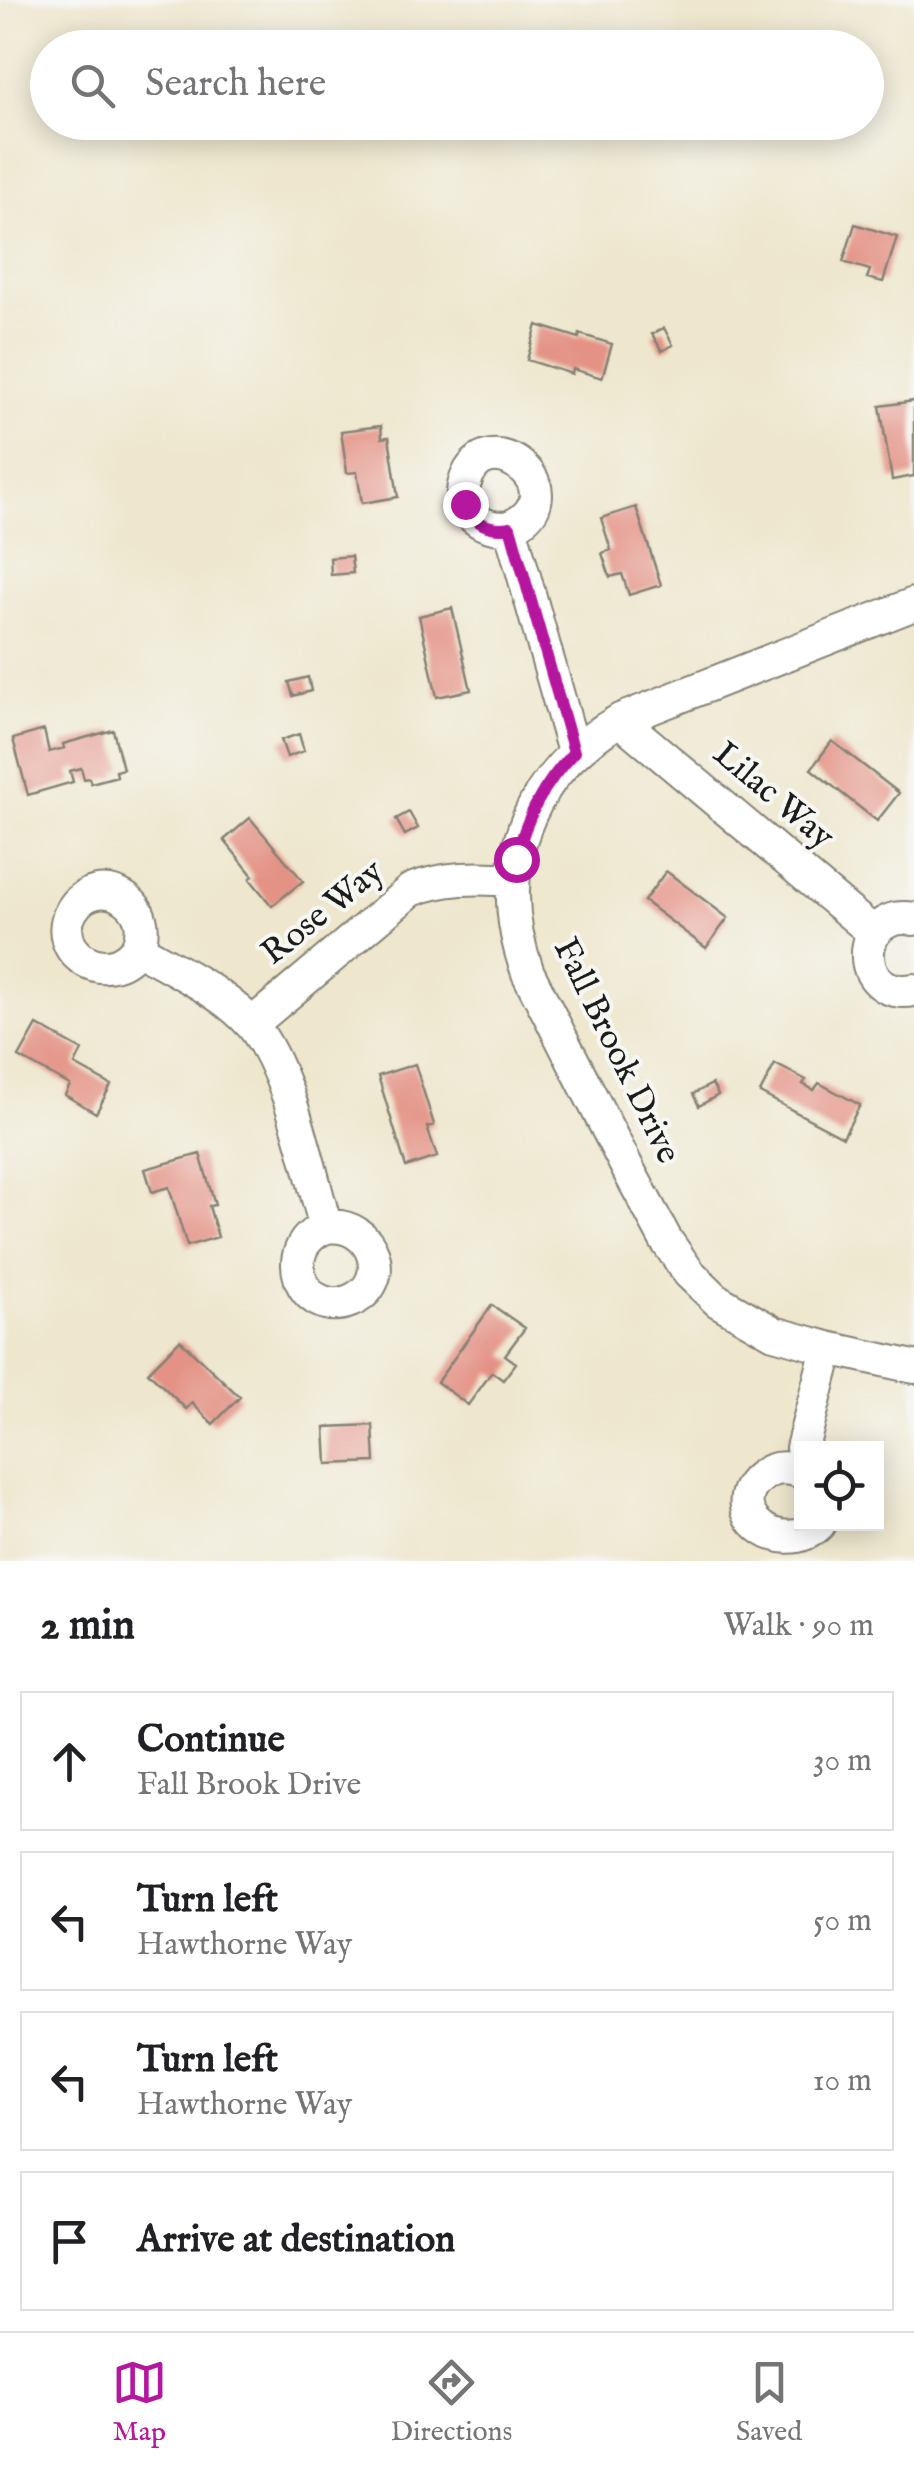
<!DOCTYPE html>
<meta charset="utf-8">
<style>
:root{--surface:#fff;--page:#f6f6f6;--text:#202124;--muted:#757577;--line:#e0e0e0;--accent:#b5179e}
body{margin:0;font-family:"IM FELL English",serif;background:var(--page);color:var(--text)}
.controls{position:absolute;right:30px;bottom:30px;display:grid;overflow:hidden;border-radius:0px;box-shadow:0 5px 25px #0003}
.controls button{width:90px;height:90px;display:grid;place-items:center;padding:0;border:0;border-bottom:2px solid var(--line);background:var(--surface);color:var(--text);font:50px sans-serif}
.stop{position:absolute;width:30px;height:30px;margin:-22px;border:8px solid #b5179e;border-radius:50%;background:#fff}
.stop.end{background:#b5179e;border-color:#fff;box-shadow:0 2px 10px #0008}
.list{margin:0;padding:0;list-style:none}
h2{display:flex;justify-content:space-between;align-items:center;height:130px;margin:0;padding:0 40px;font-size:42px}
h2 small{font-size:32px;font-weight:400;color:var(--muted)}
.list li{display:grid;grid-template-columns:65px 1fr auto;gap:30px;align-items:center;box-sizing:border-box;height:140px;margin:0 20px 20px;padding:0 20px;border:2px solid var(--line);border-radius:0px}
.list b{display:block;font-size:38px;white-space:nowrap}
.list p{margin:0;font-size:32px;white-space:nowrap;color:var(--muted)}
.list em{font-size:32px;font-style:normal;color:var(--muted)}
.icon{flex:none;width:55px;height:55px;fill:none;stroke:currentColor;stroke-width:2;stroke-linecap:round;stroke-linejoin:round}
.map{position:relative;flex:none;width:914px;height:1561px;overflow:hidden}
.search{position:absolute;background:var(--surface);box-shadow:0 5px 25px #0003;left:30px;right:30px;top:30px;height:110px;display:flex;align-items:center;gap:25px;box-sizing:border-box;padding:0 35px;border-radius:55px;color:var(--muted);font-size:38px}
.sheet{height:770px;background:var(--surface)}
nav{display:flex;justify-content:space-around;align-items:center;box-sizing:border-box;height:140px;border-top:2px solid var(--line);background:var(--surface);font-size:28px;color:var(--muted)}
nav a{display:grid;justify-items:center;gap:5px}
nav .on{color:var(--accent)}
.map>svg:first-child{display:block}
</style>
<div class="map">
<svg width="914" height="1561" viewBox="0 0 914 1561">
<rect width="100%" height="100%" fill="#f6f6f2"/>
<filter id="ink" filterUnits="userSpaceOnUse"><feTurbulence type="fractalNoise" baseFrequency=".01" numOctaves="2"/><feDisplacementMap in="SourceGraphic" scale="20" xChannelSelector="R" yChannelSelector="G"/><feConvolveMatrix kernelMatrix="1 2 1 2 8 2 1 2 1" color-interpolation-filters="sRGB"/></filter>
<filter id="wash" filterUnits="userSpaceOnUse"><feTurbulence type="fractalNoise" baseFrequency=".0048" numOctaves="4" result="noise"/><feDisplacementMap in="SourceGraphic" scale="40" xChannelSelector="R" yChannelSelector="G"/><feGaussianBlur stdDeviation="2.25" result="paint"/><feColorMatrix in="noise" values="0 0 0 0 0 0 0 0 0 0 0 0 0 0 0 0 0 1.4 0 .05"/><feComposite in="paint" operator="in"/></filter>
<g filter="url(#wash)">
<rect width="100%" height="100%" fill="#eee7cd"/>
<g id="blocks">
<!-- building -->
<path fill="#e49285" d="M855,224l42,13 -14,45 -16,-4 3,-8 -27,-8z
M537,325l42,13 1,-4 32,10 -10,34 -29,-9 -1,5 -45,-14z
M664,328l9,17 -11,6 -10,-17z
M914,401v75l-22,4 -12,-74z
M381,426l1,12 7,-1 9,60 -36,6 -5,-31 -10,1 -6,-42z
M636,507l25,78 -32,10 -7,-21 -12,3 -8,-24 9,-3 -10,-32z
M351,556l2,17 -22,2 -1,-17z
M452,608l19,82 -34,7 -18,-81z
M308,677l3,14 -18,5 -4,-14z
M44,730l5,22 15,-4 -1,-4 50,-14 10,39 -7,2 1,5 -26,7 -2,-5 -5,1 -3,-11 -11,3 3,11 -45,13 -15,-56z
M299,734l5,17 -17,6 -6,-17z
M832,741l67,52 -22,28 -66,-52z
M409,812l9,16 -13,7 -9,-16z
M250,818l53,63 -31,25 -22,-27 3,-3 -29,-36z
M666,871l62,47 -22,30 -62,-47z
M37,1025l45,25 -7,15 36,20 -15,28 -31,-18 5,-10 -51,-28z
M415,1064l19,61 -7,2 10,30 -31,10 -28,-91z
M775,1064l31,16 -3,4 11,6 5,-7 41,22 -17,32 -83,-44z
M712,1084l6,11 -19,11 -6,-12z
M200,1154l15,51 -6,1 9,31 -31,9 -18,-59 -17,5 -7,-23z
M492,1305l33,23 -20,27 11,8 -13,17 -11,-8 -24,33 -31,-23z
M180,1340l60,57 -27,27 -21,-21 -6,6 -38,-37z
M373,1425l2,37 -48,2 -2,-37z"/>
</g>
</g>
<g filter="url(#ink)">
<use href="#blocks" fill-opacity="0" stroke="#858274" stroke-width="2.5"/>
<g fill="none" stroke-linecap="round" stroke-linejoin="round">
<defs>
<path id="minor" d="M510,527c-27,5 -55,-16 -45,-45 21,-67 116,12 45,45l64,225
M914,604l-294,116c-94,54 -130,150 -92,253l102,200 36,67 23,33 29,28 56,32 54,15 86,19
M620,720l254,213
M914,919c-61,-11 -62,82 0,71
M137,948c22,-45 -40,-79 -65,-38 -24,41 35,80 65,38 35,20 89,46 115,77 37,44 57,145 74,202 48,-7 69,56 24,74 -48,19 -76,-54 -24,-74
M252,1024l159,-134c33,-13 67,-13 102,-10
M802,1448l26,-100
M802,1472c-14,-5 -27,-6 -39,3 -47,34 18,86 56,49"/>
</defs>
<!-- minor casing -->
<use href="#minor" stroke="#858274" stroke-width="36"/>
<!-- minor -->
<use href="#minor" stroke="#fff" stroke-width="32"/>
</g>
</g>
<g fill="none" stroke-linecap="round" stroke-linejoin="round" filter="url(#ink)">
<!-- route -->
<path stroke="#b5179e" stroke-width="12" d="M465,504c9,19 24,27 45,23l64,225c-30,32 -48,65 -58,107"/>
</g>
<g text-anchor="middle" dominant-baseline="central" stroke-width="8" stroke-linejoin="round" paint-order="stroke">
<!-- street labels -->
<g font-size="35" fill="#1c1c1c" stroke="#f6f6f2">
<text transform="translate(773 796) rotate(40)">Lilac Way</text>
<text transform="translate(323 913) rotate(-39)">Rose Way</text>
<text transform="translate(616 1051) rotate(64)">Fall Brook Drive</text>
</g>
</g>
</svg>
<div class="controls">
<button><svg class="icon" aria-label="locate" viewBox="0 0 24 24"><circle cx="12" cy="12" r="6"/><path d="M12 2v4M12 18v4M2 12h4M18 12h4"/></svg></button>
</div>
<div class="stop" style="left:516px;top:859px"></div>
<div class="stop end" style="left:465px;top:504px"></div>
<div class="search"><svg class="icon" aria-label="search" viewBox="0 0 24 24"><circle cx="10" cy="10" r="6"/><path d="M15 15l6 6"/></svg>Search here</div>
</div>
<section class="sheet">
<h2>2 min<small>Walk · 90 m</small></h2>
<ul class="list">
<li><svg class="icon" aria-label="ahead" viewBox="0 0 24 24"><path d="M12 20V5M6 11l6-6 6 6"/></svg><div><b>Continue</b><p>Fall Brook Drive</p></div><em>30 m</em></li>
<li><svg class="icon" aria-label="left" viewBox="0 0 24 24"><path d="M17 20v-9H6M10 6l-5 5 5 5"/></svg><div><b>Turn left</b><p>Hawthorne Way</p></div><em>50 m</em></li>
<li><svg class="icon" aria-label="left" viewBox="0 0 24 24"><path d="M17 20v-9H6M10 6l-5 5 5 5"/></svg><div><b>Turn left</b><p>Hawthorne Way</p></div><em>10 m</em></li>
<li><svg class="icon" aria-label="arrive" viewBox="0 0 24 24"><path d="M6 21V4h12l-3 4 3 4H6"/></svg><div><b>Arrive at destination</b></div></li>
</ul>
</section>
<nav>
<a class="on"><svg class="icon" aria-label="map" viewBox="0 0 24 24"><path d="M3 6l6-2 6 2 6-2v14l-6 2-6-2-6 2zM9 4v14M15 6v14"/></svg>Map</a>
<a><svg class="icon" aria-label="directions" viewBox="0 0 24 24"><path d="M12 3l9 9-9 9-9-9zM9 14v-3h6M13 9l2 2-2 2"/></svg>Directions</a>
<a><svg class="icon" aria-label="saved" viewBox="0 0 24 24"><path d="M7 4h10v16l-5-4-5 4z"/></svg>Saved</a>
</nav>
